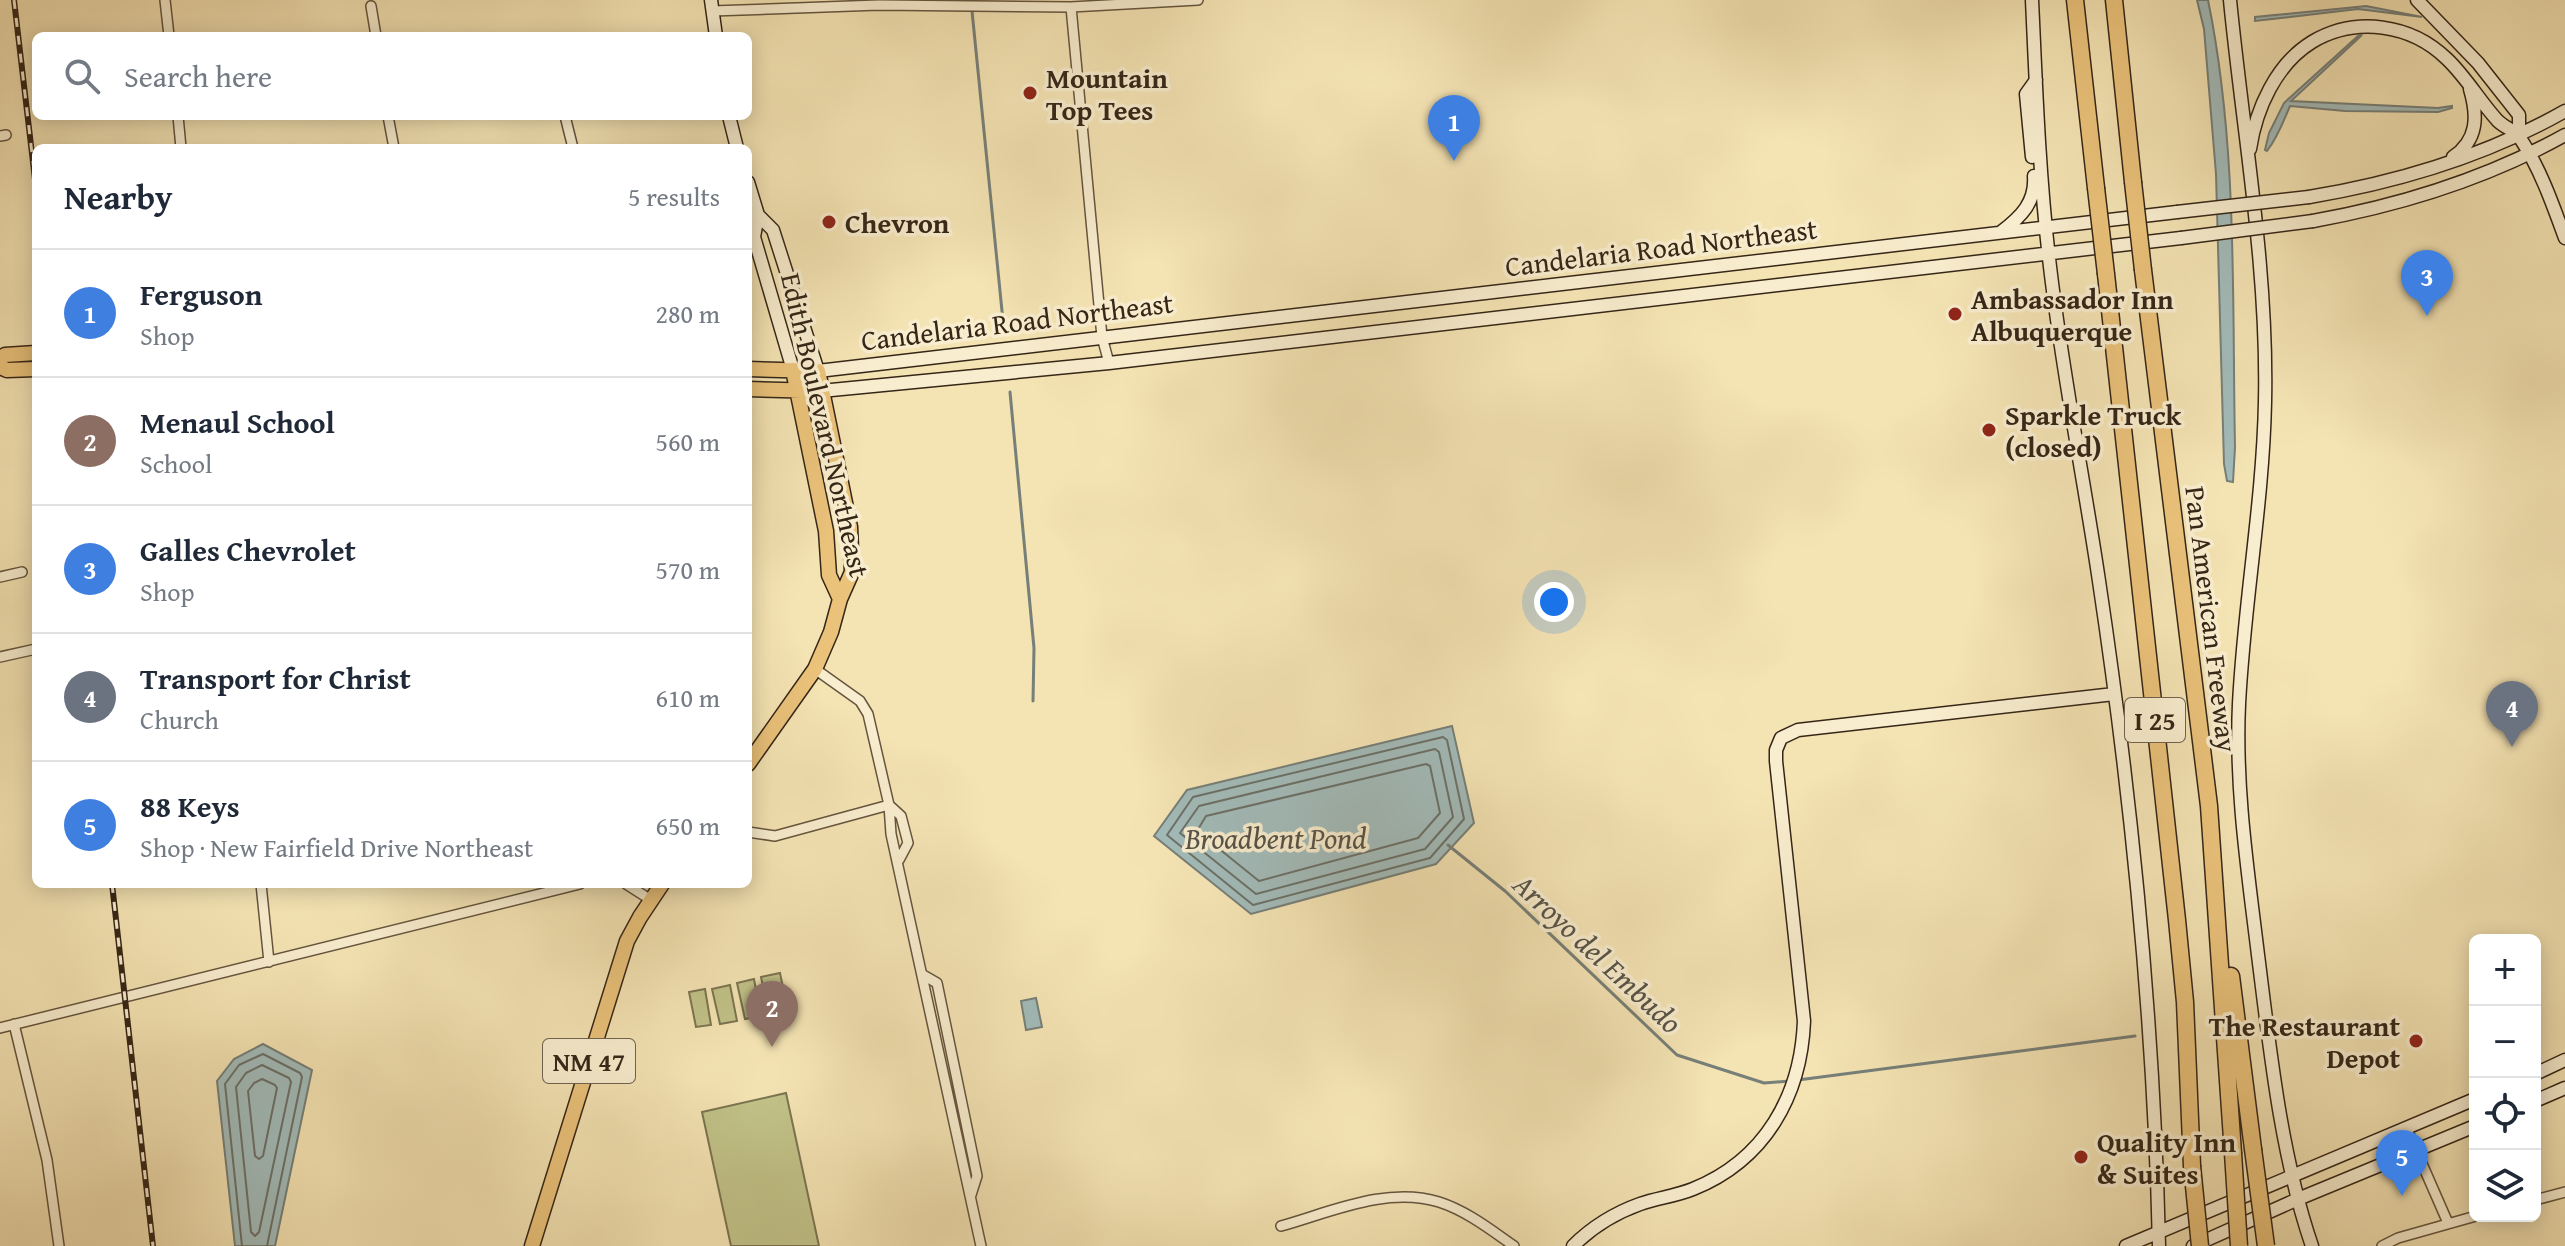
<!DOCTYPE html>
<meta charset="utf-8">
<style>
:root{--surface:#fff;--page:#f2f2f3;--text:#1f2937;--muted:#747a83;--line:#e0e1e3;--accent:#ea580c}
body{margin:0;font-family:"Gentium Book Plus",serif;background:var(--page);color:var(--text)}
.controls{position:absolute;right:24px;bottom:24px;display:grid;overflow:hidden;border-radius:12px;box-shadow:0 4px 20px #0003}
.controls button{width:72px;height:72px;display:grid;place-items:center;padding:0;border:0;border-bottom:2px solid var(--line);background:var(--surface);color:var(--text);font:40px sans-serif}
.you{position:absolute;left:1554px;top:602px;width:28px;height:28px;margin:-20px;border:6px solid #fff;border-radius:50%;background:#1a73e8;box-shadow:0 0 0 12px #1a73e833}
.badge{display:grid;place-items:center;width:52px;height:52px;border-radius:50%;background:var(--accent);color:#fff;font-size:26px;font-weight:700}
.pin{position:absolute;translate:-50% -66px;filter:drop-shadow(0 2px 4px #0008)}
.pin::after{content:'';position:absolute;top:42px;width:28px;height:24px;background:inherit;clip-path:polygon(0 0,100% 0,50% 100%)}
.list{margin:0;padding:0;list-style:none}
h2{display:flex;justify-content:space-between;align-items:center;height:104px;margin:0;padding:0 32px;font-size:34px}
h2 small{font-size:26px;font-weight:400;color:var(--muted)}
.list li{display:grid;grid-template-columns:52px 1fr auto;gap:24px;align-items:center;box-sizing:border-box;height:128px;padding:0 32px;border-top:2px solid var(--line)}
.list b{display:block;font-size:30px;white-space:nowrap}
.list p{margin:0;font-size:26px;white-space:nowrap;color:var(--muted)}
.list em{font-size:26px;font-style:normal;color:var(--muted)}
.icon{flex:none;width:44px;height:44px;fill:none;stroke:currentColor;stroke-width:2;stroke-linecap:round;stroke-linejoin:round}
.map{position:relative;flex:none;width:2565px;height:1246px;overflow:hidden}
.search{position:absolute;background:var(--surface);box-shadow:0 4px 20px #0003;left:32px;top:32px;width:720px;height:88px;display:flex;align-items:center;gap:20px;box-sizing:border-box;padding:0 28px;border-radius:12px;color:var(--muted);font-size:30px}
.panel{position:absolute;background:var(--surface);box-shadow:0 4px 20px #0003;left:32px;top:144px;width:720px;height:744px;border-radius:12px}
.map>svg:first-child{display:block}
</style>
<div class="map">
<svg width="2565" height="1246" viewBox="0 0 2565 1246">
<rect width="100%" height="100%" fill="#f4e3b3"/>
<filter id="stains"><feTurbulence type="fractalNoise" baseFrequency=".0025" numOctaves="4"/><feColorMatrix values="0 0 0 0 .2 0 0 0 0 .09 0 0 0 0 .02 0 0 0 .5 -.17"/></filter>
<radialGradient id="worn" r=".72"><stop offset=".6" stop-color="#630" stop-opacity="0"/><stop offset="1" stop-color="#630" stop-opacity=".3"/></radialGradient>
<!-- green -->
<path fill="#c1c288" stroke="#7b7450" stroke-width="2" d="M780,973l7,34 -19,4 -7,-34z
M754,979l7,37 -16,3 -8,-36z
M730,985l7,36 -17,3 -8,-35z
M705,989l6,36 -15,2 -7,-35z
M786,1093l33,153h-88l-29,-134z"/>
<!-- water -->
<path fill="#a2bbb9" stroke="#767f78" stroke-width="2" d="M2197,0h11c30,146 24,299 27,447l-2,35 -6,-1 -3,-17 -8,-290 -12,-145z
M2366,6l56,11 -64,-8 -103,12v-4z
M2362,35l-71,66 147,7 14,-2v2l-14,4 -93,-1 -55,-5c-7,16 -12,31 -23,45l-2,-1 4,-17 15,-30 74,-67z
M1452,726l22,97 -38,41 -185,50 -97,-78 33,-46z
M1036,998l6,29 -16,3 -5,-29z
M263,1044l49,26 -37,176h-40l-18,-165 17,-22z"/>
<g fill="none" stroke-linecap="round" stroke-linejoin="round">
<!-- shore -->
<path stroke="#6c7068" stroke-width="2" d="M1443,737l4,3 17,79 -34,39 -177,47 -86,-70 26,-38z
M1435,749l4,3 14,65 -28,32 -169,45 -76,-61 19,-27z
M1426,764l4,2 10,47 -22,25 -159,43 -62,-50 9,-15z
M262,1065l27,13 2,4 -32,150 -4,4 -4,-4 -15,-145 10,-14z
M262,1079l13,6 2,3 -14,68 -4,3 -4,-3 -7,-65 6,-8z
M242,1246l-17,-162 14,-19 24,-11 37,19 2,4 -35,169"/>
<!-- stream -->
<path stroke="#767f78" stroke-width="3" d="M972,11l32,320
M1010,392l24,256 -1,53
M1448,845l57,46 172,164 87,28 26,-2
M1798,1080l337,-44"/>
<defs>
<path id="street" d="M165,0l4,36
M371,6l5,30
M1071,7l31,330 7,26
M712,11l167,-6 192,2 127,-7
M178,116l3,32
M388,116l6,32
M565,116l8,32
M0,136l6,-1
M0,577l22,-5
M0,657l36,-8
M815,669l45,32 8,13 21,91 2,29 90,412
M889,805l12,11 7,27 -9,17
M748,832l27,4 114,-31
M261,884l8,78
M626,884l25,16
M923,975l14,8 40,193 -6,19
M14,1024l33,136 12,86
M0,1028l580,-144
M2406,1127l42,96
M2535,1200l30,-8
M1281,1226c50,-14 106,-40 158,-24 28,9 52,28 75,44
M2382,1246l16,-8 78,-22"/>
<path id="secondary" d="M711,0l5,36
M2032,0c4,86 7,172 17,258 12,108 34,215 50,323 33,220 55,443 60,665
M2230,0c13,133 38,267 35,402 -2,101 -21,201 -26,302 -4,84 9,168 19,251 12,95 23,201 54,291
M2417,0l61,63 41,52v19
M729,116l8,32
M2250,149c6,-40 26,-85 62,-107 44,-26 99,-18 135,17 19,18 32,41 50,61 6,7 18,10 23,18 20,30 33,67 45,100
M2032,157l-6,-63 10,-14
M2453,157c25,-17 25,-41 17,-68
M748,182l10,33 15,15 45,141 1359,-159
M2309,197c90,-15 177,-41 256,-86
M758,215l-4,22 39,133
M2313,221c89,-16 173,-42 252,-86
M2001,232c20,-15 35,-30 33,-56
M821,391l288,-28 1072,-125
M2535,1074l30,-14
M2535,1101l30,-13
M1573,1246c19,-19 42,-33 67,-42 17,-6 36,-8 53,-15 72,-29 108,-93 111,-168l-28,-260v-11l5,-12 17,-8 316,-36
M2126,1246l349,-147
M2193,1246l105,-47 177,-73"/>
<path id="primary" d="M0,359l5,-4 31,-2
M0,367l7,3 29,-1
M748,369l70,2 32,156 2,45 -12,27 -9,33 -16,37 -67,95
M793,370l33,161 3,44 11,24
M748,389l73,2
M532,1246l95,-305 13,-24 22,-33"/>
<path id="highway" d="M2075,0l21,188
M2114,0l19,182
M2143,270l66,536 24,347
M2106,274l71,646 8,82 7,164
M2231,976l22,173"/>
</defs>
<!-- street casing -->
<use href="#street" stroke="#65553e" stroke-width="12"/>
<!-- secondary casing -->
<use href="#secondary" stroke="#352617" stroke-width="15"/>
<!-- primary casing -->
<use href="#primary" stroke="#352617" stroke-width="17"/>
<!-- highway casing -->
<use href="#highway" stroke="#352617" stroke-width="19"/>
<!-- street -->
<use href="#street" stroke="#f8edce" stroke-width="9"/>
<!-- secondary -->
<use href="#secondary" stroke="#f8edce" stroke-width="12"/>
<!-- primary -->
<use href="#primary" stroke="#eac27a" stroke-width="14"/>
<!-- highway -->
<use href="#highway" stroke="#eac27a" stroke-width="16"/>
<defs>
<path id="rail" d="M14,0l22,188
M112,884l41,362"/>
</defs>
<!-- rail casing -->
<use href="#rail" stroke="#352617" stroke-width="6"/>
<!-- rail -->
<use href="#rail" stroke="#f8edce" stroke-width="3" stroke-dasharray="9" stroke-linecap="butt"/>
<defs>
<path id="secondary-bridge" d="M2177,212l132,-15
M2181,238l132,-17"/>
<path id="highway-bridge" d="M2133,182l10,88
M2096,188l10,86
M2253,1149l13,97
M2233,1153l6,93
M2192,1166l8,80"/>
</defs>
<!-- secondary-bridge casing -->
<use href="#secondary-bridge" stroke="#352617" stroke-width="15" stroke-linecap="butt"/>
<!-- highway-bridge casing -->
<use href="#highway-bridge" stroke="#352617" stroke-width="19" stroke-linecap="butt"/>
<!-- secondary-bridge -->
<use href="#secondary-bridge" stroke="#f8edce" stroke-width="12"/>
<!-- highway-bridge -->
<use href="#highway-bridge" stroke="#eac27a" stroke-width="16"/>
</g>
<!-- markers -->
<g fill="#8f2418" stroke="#f8edce" stroke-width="3">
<circle cx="1030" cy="93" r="8"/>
<circle cx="829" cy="222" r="8"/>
<circle cx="1955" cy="314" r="8"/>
<circle cx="1989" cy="430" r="8"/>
<circle cx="2416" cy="1041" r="8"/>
<circle cx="2081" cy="1157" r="8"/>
</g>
<g text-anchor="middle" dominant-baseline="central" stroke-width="7" stroke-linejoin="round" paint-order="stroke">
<!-- shield labels -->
<g fill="#f8edce" stroke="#70624e" stroke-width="2">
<rect x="2125" y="698" width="60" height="44" rx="6"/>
<rect x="543" y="1039" width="92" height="44" rx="6"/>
</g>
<g font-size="26" font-weight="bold" fill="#352617">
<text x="2155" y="720">I 25</text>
<text x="589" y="1061">NM 47</text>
</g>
<!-- poi labels -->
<g font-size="28" font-weight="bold" fill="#352617" stroke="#f8edce" text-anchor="start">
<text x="1046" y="77">Mountain<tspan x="1046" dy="32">Top Tees</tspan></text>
<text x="845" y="222">Chevron</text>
<text x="1971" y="298">Ambassador Inn<tspan x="1971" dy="32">Albuquerque</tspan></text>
<text x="2005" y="414">Sparkle Truck<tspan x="2005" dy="32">(closed)</tspan></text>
<text x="2400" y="1025" text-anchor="end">The Restaurant<tspan x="2400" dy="32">Depot</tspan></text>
<text x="2097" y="1141">Quality Inn<tspan x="2097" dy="32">&amp; Suites</tspan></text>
</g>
<!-- street labels -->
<g font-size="28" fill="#352617" stroke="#f8edce">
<text transform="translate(1661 247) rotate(-7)">Candelaria Road Northeast</text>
<text transform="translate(1017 321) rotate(-7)">Candelaria Road Northeast</text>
<text transform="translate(826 425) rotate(77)">Edith Boulevard Northeast</text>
<text transform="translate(2212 619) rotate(83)">Pan American Freeway</text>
</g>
<!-- water labels -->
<g font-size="30" font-style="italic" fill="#565348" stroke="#f8edce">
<text x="1276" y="838">Broadbent Pond</text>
<text transform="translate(1598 953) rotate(43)">Arroyo del Embudo</text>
</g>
</g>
<rect width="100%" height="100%" filter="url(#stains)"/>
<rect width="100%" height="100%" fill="url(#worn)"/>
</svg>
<div class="controls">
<button>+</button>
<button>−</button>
<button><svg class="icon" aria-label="locate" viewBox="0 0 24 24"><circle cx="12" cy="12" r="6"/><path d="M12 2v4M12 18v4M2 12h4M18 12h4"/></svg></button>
<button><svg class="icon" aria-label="layers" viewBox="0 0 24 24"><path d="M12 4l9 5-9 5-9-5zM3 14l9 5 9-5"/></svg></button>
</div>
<div class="you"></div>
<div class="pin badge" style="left:1454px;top:161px;background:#3f7fe0">1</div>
<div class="pin badge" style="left:772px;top:1047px;background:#8d6e63">2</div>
<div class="pin badge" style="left:2427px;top:316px;background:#3f7fe0">3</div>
<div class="pin badge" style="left:2512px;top:747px;background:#6b7280">4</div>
<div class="pin badge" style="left:2402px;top:1196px;background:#3f7fe0">5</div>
<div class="search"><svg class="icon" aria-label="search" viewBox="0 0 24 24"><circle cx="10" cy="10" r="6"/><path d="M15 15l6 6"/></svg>Search here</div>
<section class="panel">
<h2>Nearby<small>5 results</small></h2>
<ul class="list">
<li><span class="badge" style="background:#3f7fe0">1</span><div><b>Ferguson</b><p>Shop</p></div><em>280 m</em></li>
<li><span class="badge" style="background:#8d6e63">2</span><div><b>Menaul School</b><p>School</p></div><em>560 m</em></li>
<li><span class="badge" style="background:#3f7fe0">3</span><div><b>Galles Chevrolet</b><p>Shop</p></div><em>570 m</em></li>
<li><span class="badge" style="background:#6b7280">4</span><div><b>Transport for Christ</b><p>Church</p></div><em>610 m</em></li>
<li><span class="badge" style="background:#3f7fe0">5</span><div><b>88 Keys</b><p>Shop · New Fairfield Drive Northeast</p></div><em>650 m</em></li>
</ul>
</section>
</div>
